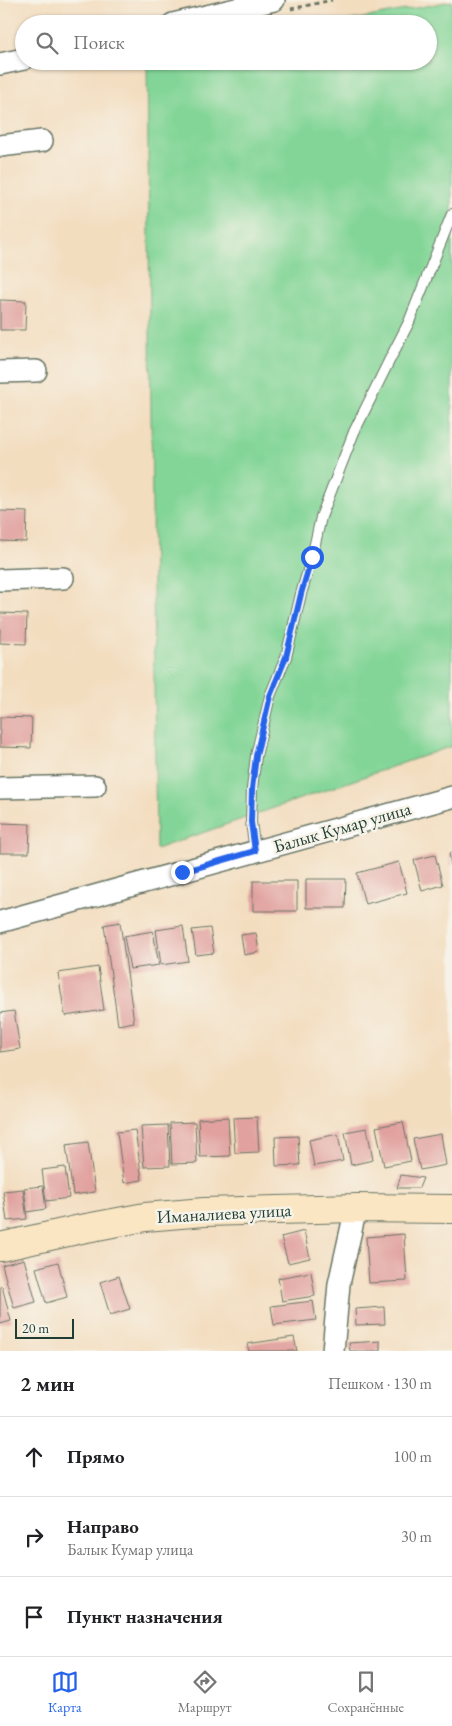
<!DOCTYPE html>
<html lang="ru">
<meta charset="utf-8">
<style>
:root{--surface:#fff;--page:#f6f6f6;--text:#202124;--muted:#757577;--line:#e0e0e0;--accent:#2563eb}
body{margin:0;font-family:"EB Garamond",serif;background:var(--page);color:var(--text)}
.scale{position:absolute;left:15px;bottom:12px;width:59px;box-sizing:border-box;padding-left:5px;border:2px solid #1f3d34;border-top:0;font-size:14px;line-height:18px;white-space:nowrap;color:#1f3d34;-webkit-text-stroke:4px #f7f3e8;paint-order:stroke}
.stop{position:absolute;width:15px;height:15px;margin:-11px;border:4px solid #2563eb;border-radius:50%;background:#fff}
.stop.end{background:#2563eb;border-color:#fff;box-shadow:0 1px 5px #0008}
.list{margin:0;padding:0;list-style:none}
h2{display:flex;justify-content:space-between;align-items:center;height:65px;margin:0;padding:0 20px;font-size:21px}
h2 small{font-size:16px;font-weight:400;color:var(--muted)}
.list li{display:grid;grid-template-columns:32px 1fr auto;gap:15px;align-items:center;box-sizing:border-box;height:80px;padding:0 20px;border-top:1px solid var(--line)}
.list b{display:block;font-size:19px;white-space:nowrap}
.list p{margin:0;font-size:16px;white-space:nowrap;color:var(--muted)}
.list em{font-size:16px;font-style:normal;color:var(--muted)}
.icon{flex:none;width:28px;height:28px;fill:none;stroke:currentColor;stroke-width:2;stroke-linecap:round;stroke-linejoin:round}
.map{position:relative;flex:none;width:452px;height:1351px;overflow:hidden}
.search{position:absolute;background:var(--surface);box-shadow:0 1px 4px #0004;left:15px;right:15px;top:15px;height:55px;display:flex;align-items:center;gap:12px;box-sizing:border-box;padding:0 18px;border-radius:28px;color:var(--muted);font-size:19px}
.sheet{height:305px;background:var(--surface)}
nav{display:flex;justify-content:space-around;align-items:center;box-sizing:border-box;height:70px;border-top:1px solid var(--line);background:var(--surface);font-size:14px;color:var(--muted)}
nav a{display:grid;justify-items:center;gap:2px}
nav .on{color:var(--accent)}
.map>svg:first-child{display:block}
</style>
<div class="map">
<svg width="452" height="1351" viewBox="0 0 452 1351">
<rect width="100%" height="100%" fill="#f7f3e8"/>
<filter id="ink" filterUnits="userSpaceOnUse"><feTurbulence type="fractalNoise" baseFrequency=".02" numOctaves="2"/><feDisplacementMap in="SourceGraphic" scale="10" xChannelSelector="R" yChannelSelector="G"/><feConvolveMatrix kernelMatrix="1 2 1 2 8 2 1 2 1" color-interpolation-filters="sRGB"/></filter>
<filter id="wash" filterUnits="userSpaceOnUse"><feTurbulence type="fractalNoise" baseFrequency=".0096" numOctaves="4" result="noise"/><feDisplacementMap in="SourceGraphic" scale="20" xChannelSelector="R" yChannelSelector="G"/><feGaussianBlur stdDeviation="1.12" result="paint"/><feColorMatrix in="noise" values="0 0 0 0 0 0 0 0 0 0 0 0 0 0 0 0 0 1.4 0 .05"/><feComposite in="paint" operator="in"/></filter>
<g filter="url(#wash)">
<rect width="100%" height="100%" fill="#f3ddbf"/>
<!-- grass -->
<path fill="#83d597" stroke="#518966" d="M452,1v745l-296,103 -9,-788h281v-37h-96z"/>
<g id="blocks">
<!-- building -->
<path fill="#e1a19f" d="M0,300l26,1 -1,29h-25z
M0,511l27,1 -1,30 -26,-1z
M0,613l27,1 -1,30 -26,-1z
M0,717l32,1 -1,30 -31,-1z
M0,823l30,1 -1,29h-29z
M452,852v14h-1l-2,-13z
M435,855l8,30 -21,6 -8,-31z
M399,862l8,31 -42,11 -8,-31z
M306,879h40l-1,29h-39z
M253,881h44v30h-44z
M120,922l14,100 -16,3 -14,-100z
M183,926l5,35 -27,4 -5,-35z
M210,928l4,25 -18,2 -4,-25z
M153,931l6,34 -29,4 -6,-33z
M256,933l3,19 -15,3 -3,-20z
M98,967l6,43 -39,6 -7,-43z
M14,1011l6,38 -20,3v-39z
M228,1117l2,39 -30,1 -2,-38z
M257,1117l2,35 -24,1 -2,-35z
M195,1122l2,41 -25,1 -2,-41z
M403,1122l8,39 -27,5 -8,-39z
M168,1125l2,41 -26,1 -3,-41z
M367,1128l6,32 -22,5 -6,-33z
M135,1130l7,50 -18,3 -7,-51z
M338,1134l5,27 -29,5 -5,-26z
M441,1134l5,31 -26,5 -7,-31z
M298,1136l2,29 -24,1 -1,-29z
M88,1142l7,50 -22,3 -7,-50z
M65,1167l4,31 -23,3 -4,-31z
M401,1175l22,3 -4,10h-22z
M43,1186l3,23 -19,3 -3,-24z
M23,1189l4,30 -20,2 -4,-30z
M304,1231l6,27 -22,5 -7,-26z
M404,1234l3,47 -38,2 -3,-46z
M24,1259l12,43 -22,6 -12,-43z
M58,1262l9,35 -21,6 -10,-35z
M311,1272l4,24 -33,5 -4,-23z
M119,1276l11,33 -20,6 -10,-33z
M2,1286l9,35 -11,3v-37z
M313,1301l3,19 -42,5 -3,-19z
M384,1307l1,17 -29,1 -1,-16z
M294,1337l3,14h-48l-2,-7z
M380,1341v10h-30l-1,-8z"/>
</g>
</g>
<g filter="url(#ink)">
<use href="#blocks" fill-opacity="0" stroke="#697565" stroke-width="1"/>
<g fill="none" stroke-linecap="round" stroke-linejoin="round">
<defs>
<path id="lane" d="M255,851l-4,-29 1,-33 4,-33 14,-60 16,-39 15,-63 11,-37 9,-40 33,-85 35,-71 20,-39 43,-108"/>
<path id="street" d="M173,24l101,-24
M0,64l24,-5
M0,146l42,-5
M0,372l36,-1
M0,580l63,-2
M0,788l95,-2
M0,922l452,-125
M333,1351l6,-67 17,-76"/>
<path id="secondary" d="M0,1247l81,-18 64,-12 59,-5 152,-4 96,1"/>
</defs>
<!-- lane casing -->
<use href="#lane" stroke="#697565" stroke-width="12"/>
<!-- street casing -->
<use href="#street" stroke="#697565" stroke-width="24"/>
<!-- secondary casing -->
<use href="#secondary" stroke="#697565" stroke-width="30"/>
<!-- path -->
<path stroke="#697565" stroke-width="3" stroke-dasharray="4 4" stroke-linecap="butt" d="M291,9l41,-9
M42,66l22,-5"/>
<!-- lane -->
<use href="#lane" stroke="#fff" stroke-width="10"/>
<!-- street -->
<use href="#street" stroke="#fff" stroke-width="21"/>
<!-- secondary -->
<use href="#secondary" stroke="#fbe6c4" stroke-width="28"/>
</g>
</g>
<g fill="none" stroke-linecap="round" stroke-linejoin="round" filter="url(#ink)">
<!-- route -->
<path stroke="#2563eb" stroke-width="6" d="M182,872l73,-21 -4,-29 1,-33 4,-33 14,-60 16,-39 15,-63 11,-37"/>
</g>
<g text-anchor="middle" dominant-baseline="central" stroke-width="5" stroke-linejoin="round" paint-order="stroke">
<!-- street labels -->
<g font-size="18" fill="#1f3d34" stroke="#f7f3e8">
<text transform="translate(342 827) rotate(-16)">Балык Кумар улица</text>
<text transform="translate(224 1213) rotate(-3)">Иманалиева улица</text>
</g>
</g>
</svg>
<div class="scale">20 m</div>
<div class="stop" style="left:312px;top:557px"></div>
<div class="stop end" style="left:182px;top:872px"></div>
<div class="search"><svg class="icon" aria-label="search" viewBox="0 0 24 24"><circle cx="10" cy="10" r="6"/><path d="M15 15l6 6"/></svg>Поиск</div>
</div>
<section class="sheet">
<h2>2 мин<small>Пешком · 130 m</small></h2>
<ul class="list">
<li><svg class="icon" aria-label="ahead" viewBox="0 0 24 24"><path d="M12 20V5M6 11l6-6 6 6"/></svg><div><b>Прямо</b></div><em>100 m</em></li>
<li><svg class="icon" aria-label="right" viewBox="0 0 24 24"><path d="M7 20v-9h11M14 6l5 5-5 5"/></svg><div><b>Направо</b><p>Балык Кумар улица</p></div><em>30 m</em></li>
<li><svg class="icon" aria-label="arrive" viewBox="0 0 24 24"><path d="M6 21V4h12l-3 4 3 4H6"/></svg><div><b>Пункт назначения</b></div></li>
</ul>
</section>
<nav>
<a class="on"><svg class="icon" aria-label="map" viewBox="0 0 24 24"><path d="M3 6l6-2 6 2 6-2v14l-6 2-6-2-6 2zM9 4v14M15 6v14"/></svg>Карта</a>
<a><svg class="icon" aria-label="directions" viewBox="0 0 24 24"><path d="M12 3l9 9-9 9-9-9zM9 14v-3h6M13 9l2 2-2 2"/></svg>Маршрут</a>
<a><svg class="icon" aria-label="saved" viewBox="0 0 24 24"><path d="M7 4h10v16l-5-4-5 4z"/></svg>Сохранённые</a>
</nav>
